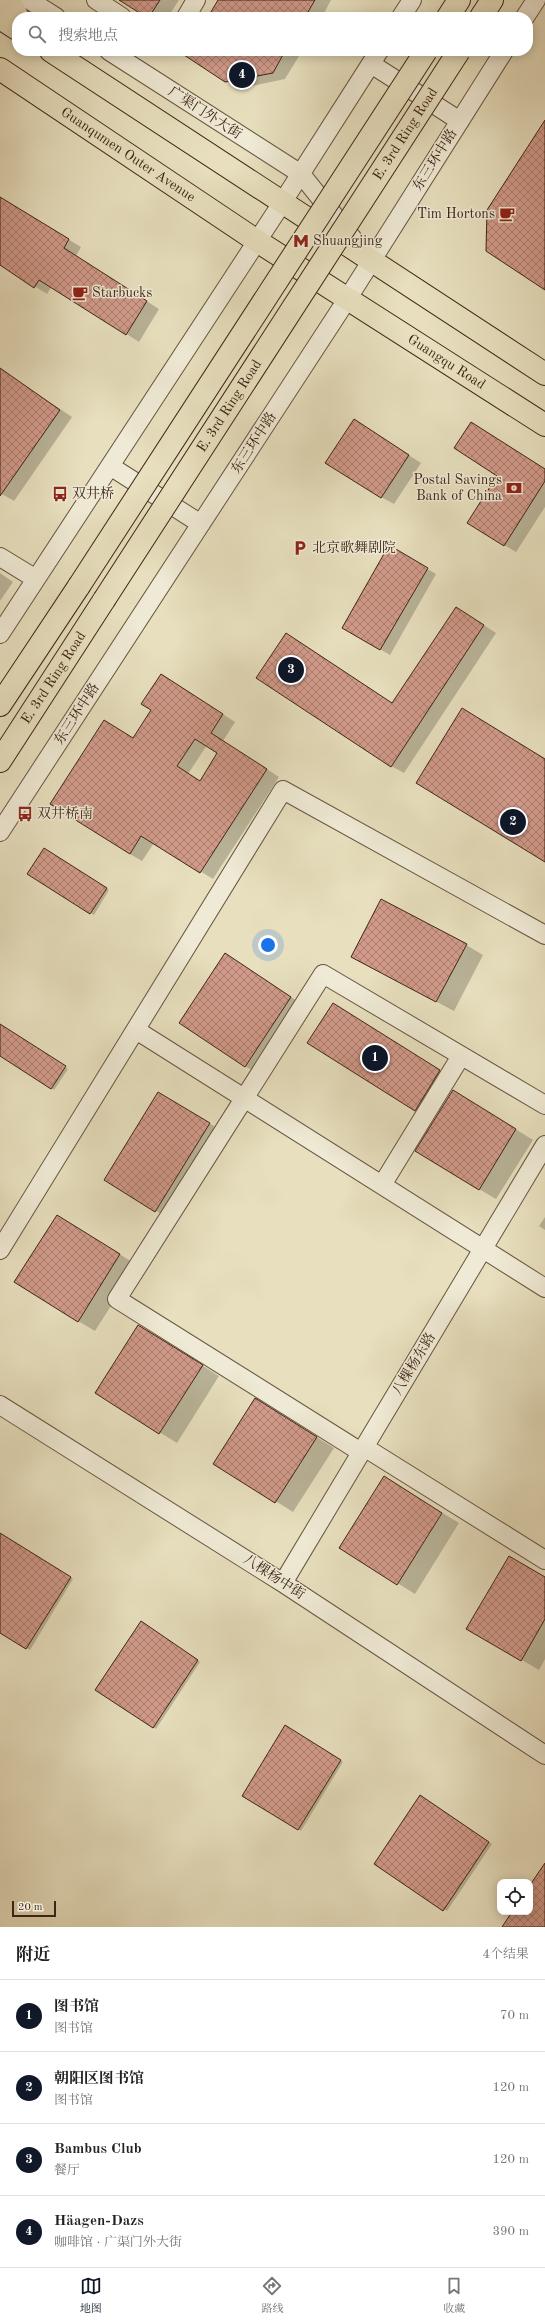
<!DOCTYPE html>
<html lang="zh">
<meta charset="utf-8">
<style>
:root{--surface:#fff;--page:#f6f6f6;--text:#222;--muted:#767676;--line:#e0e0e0;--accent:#111827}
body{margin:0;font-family:"Old Standard TT","Noto Serif SC",serif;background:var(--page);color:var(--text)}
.controls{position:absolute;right:12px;bottom:12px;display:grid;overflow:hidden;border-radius:8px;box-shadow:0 2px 10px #0003}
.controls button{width:36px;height:36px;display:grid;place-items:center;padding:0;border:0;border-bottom:1px solid var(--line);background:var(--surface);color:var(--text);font:20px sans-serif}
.scale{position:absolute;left:12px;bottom:10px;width:44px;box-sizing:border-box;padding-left:4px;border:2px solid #3e2516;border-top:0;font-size:11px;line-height:14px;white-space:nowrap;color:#3e2516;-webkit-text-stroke:3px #efead5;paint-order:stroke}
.you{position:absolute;left:268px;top:945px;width:14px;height:14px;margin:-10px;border:3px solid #fff;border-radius:50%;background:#1a73e8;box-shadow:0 0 0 6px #1a73e833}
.badge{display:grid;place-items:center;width:26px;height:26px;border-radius:50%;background:var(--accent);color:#fff;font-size:13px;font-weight:700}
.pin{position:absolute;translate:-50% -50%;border:2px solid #fff;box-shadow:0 1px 4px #0006}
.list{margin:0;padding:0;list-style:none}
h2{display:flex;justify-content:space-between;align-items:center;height:52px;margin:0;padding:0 16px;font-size:17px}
h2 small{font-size:13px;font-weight:400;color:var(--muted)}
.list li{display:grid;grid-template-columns:26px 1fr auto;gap:12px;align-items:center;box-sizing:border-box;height:72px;padding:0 16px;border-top:1px solid var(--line)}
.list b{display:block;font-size:15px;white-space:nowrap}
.list p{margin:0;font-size:13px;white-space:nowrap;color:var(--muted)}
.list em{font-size:13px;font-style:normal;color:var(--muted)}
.icon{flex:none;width:22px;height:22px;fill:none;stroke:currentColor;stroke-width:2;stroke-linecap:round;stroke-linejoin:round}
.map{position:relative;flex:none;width:545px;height:1927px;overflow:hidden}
.search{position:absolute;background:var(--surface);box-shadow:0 2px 10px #0003;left:12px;right:12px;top:12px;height:44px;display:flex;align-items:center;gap:10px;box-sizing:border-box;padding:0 14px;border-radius:16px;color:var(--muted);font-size:15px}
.sheet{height:340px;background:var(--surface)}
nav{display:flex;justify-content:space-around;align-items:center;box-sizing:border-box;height:56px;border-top:1px solid var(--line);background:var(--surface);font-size:11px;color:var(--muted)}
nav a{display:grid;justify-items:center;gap:2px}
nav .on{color:var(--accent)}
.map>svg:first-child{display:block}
</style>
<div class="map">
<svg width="545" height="1927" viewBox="0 0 545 1927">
<defs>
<pattern id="building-cross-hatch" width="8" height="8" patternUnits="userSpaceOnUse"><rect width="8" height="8" fill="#d19a8a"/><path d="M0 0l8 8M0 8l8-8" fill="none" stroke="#ab7d70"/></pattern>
</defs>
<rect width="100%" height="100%" fill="#e7dfbe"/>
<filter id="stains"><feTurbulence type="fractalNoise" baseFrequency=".005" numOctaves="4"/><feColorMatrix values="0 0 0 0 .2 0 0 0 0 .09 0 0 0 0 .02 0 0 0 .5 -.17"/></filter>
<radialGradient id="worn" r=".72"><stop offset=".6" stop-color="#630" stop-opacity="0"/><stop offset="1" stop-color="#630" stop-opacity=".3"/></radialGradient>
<!-- shadow -->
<path fill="#0003" fill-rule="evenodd" d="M121,0h58l-11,17h-21z
M219,0h112l-9,17h-113z
M187,51h115l-17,28 -47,10 -12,-8z
M0,197l81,50 -5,9 83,53 -20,33 -87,-56 -5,8 -47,-30z
M0,369l72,48 -58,84 -14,-8z
M366,428l55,35 -27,41 -13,-7z
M545,469v38l-29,45 -12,-7z
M389,547l47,27 -46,81 -46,-27z
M0,573l13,9 -13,19z
M468,615l28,18 -92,140 -13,-7 2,-62z
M162,675l73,47 -12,19 56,36 -66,102 -59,-36 -12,18 -12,-7 3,-115 20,-29zM207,745l11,8 -18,29 -12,-8z
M44,849l65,41 -15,25 -65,-41z
M466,945l17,10 -29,56 -102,-54z
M226,955l82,53 -46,68 -17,-10z
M333,1004l119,74 -24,39 -13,-7z
M0,1025l68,44 -14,21 -54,-35z
M171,1100l51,31 -54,87 -63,-38z
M470,1101l63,39 -37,59 -17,-10z
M545,1217v13l-6,-4z
M74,1226l63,39 -42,66 -17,-10z
M156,1336l63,40 -42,67 -81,-50z
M272,1409l62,39 -41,64 -78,-49z
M402,1488l57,35 -44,71 -74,-46z
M0,1534l73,45 -43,71 -30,-18z
M545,1578v81l-6,11 -71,-41z
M144,1624l56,38 -44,67 -59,-40z
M285,1727l58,35 -42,69 -58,-36z
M423,1798l69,46 -45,67 -72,-47z"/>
<!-- building -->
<path fill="url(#building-cross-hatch)" stroke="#3e2516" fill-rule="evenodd" d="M119,0h41l-11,17h-3z
M218,0h97l-10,17h-97z
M178,51h107l-12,22 -48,9z
M545,120v170l-59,-39 1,-41z
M0,197l69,42 -5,9 83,53 -21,34 -87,-55 -5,8 -34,-23z
M0,368l60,42 -60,86z
M354,419l55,36 -28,43 -56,-35z
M471,422l74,47v12l-41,65 -37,-23 30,-47 -43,-28z
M389,545l39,23 -48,82 -38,-22z
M456,607l28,18 -93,142 -135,-89 30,-45 106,70z
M161,674l62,40 -12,19 56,36 -67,104 -59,-37 -11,18 -80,-50 54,-84 29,18 18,-28 -10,-6zM195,739l22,14 -17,28 -23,-15z
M462,708l83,51v103l-129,-79z
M44,848l63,40 -17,26 -63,-40z
M381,899l86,45 -31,58 -85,-45z
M225,953l66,44 -46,70 -66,-44z
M333,1003l107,67 -25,41 -108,-68z
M0,1024l66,42 -15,23 -51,-33z
M453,1090l63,39 -37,61 -64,-39z
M158,1092l52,31 -55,89 -51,-32z
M57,1215l63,39 -42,68 -64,-40z
M138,1325l65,40 -44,69 -64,-41z
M255,1398l62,39 -42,66 -62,-39z
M384,1476l58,37 -45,72 -58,-37z
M0,1533l71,44 -45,72 -26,-16z
M509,1556l36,21v42l-24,42 -55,-32z
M141,1621l57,39 -45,68 -58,-38z
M285,1725l56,35 -43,70 -56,-34z
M420,1795l69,47 -46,69 -69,-47z
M545,1863v64h-43l10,-15h18v-27z"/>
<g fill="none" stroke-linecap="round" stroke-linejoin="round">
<defs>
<path id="minor" d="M29,0l27,17
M96,0l26,17
M186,17l10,-17
M401,17l11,-17
M525,17l11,-17
M109,51l192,123 52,65
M371,64l89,57
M110,466l91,58
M0,557l36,22
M0,634l282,-431 97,-152
M0,832l348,-534 156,-247
M136,1030l409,258
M382,1185l79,-129
M0,1250l283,-460 262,145
M0,1405l283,178 262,172
M364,1447l181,113
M361,1452l-244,-153 206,-325 222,131
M283,1583l262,-438"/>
<g id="major">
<path d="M8,0l10,17"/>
<path d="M0,18l17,11"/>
<path d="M51,51l494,323"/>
<path id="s1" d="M0,69l257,172 288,184"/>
</g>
<g id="highway">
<path d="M448,17l11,-17"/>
<path d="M481,17l11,-17"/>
<path d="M0,705l79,-119"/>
<path id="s2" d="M0,761l104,-161"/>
</g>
</defs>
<!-- minor casing -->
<use href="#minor" stroke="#685440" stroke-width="20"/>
<!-- major casing -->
<use href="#major" stroke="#3e2516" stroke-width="24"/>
<!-- highway casing -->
<use href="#highway" stroke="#3e2516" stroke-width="24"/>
<!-- minor -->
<use href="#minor" stroke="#efead5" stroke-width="18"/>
<!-- major -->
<use href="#major" stroke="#e7dfbe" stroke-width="22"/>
<!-- highway -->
<use href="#highway" stroke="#e7dfbe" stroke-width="22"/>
<defs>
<g id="highway-bridge">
<path d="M79,586l347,-535"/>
<path id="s3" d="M104,600l355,-549"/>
</g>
</defs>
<!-- highway-bridge casing -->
<use href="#highway-bridge" stroke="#3e2516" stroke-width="24" stroke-linecap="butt"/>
<!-- highway-bridge -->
<use href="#highway-bridge" stroke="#e7dfbe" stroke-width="22"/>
</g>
<!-- icons -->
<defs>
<symbol id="cafe-bare" viewBox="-9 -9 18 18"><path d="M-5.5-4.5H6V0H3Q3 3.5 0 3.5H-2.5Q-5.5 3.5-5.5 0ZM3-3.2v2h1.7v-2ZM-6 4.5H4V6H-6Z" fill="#8f2418" stroke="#efead5" stroke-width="2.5" paint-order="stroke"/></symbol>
<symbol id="metro-bare" viewBox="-9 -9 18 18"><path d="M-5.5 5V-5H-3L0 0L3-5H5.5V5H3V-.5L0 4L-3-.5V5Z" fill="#8f2418" stroke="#efead5" stroke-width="2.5" paint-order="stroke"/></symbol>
<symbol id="bank-bare" viewBox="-9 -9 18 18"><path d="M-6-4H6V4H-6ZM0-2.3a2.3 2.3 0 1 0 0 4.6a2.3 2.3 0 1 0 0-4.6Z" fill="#8f2418" stroke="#efead5" stroke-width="2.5" paint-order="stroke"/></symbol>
<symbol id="bus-bare" viewBox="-9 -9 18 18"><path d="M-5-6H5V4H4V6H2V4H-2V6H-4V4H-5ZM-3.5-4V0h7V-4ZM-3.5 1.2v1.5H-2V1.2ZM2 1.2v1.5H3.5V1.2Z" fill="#8f2418" stroke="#efead5" stroke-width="2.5" paint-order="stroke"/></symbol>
<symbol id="parking-bare" viewBox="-9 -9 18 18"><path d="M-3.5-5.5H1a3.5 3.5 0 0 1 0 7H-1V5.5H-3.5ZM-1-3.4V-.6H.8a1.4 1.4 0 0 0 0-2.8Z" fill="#8f2418" stroke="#efead5" stroke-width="2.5" paint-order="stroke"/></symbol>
</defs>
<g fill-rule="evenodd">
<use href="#cafe-bare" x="496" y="203" width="22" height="22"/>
<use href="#metro-bare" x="290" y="230" width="22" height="22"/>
<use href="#cafe-bare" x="69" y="282" width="22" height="22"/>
<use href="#bank-bare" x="503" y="477" width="22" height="22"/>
<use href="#bus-bare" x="49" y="483" width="22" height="22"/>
<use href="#parking-bare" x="289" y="537" width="22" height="22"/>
<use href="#bus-bare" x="14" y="803" width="22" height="22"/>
</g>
<g text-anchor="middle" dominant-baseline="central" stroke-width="3" stroke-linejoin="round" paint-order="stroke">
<!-- street labels -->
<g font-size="14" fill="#3e2516" stroke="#efead5">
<text transform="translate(205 113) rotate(33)">广渠门外大街</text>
<text stroke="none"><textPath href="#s3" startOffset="555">E. 3rd Ring Road</textPath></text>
<text stroke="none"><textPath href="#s1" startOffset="154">Guanqumen Outer Avenue</textPath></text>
<text transform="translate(435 160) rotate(-58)">东三环中路</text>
<text stroke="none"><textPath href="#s1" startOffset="534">Guangqu Road</textPath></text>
<text stroke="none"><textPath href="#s3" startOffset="231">E. 3rd Ring Road</textPath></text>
<text transform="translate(254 443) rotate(-57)">东三环中路</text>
<text stroke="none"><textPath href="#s2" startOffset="99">E. 3rd Ring Road</textPath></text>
<text transform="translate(77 714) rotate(-57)">东三环中路</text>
<text transform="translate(414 1364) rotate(-59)">八棵杨东路</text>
<text transform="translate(274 1577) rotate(33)">八棵杨中街</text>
</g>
<!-- poi labels -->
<g font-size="14" fill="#3e2516" stroke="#efead5" text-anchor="start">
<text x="495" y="214" text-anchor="end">Tim Hortons</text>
<text x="313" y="241">Shuangjing</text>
<text x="92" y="293">Starbucks</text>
<text x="502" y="480" text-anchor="end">Postal Savings<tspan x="502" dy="16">Bank of China</tspan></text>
<text x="72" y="494">双井桥</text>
<text x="312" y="548">北京歌舞剧院</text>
<text x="37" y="814">双井桥南</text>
</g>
</g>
<rect width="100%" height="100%" filter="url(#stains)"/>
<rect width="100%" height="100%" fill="url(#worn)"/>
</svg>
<div class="controls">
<button><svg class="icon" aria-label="locate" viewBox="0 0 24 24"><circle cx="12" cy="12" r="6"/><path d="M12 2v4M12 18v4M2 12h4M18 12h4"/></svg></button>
</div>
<div class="scale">20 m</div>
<div class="you"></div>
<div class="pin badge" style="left:375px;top:1058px">1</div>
<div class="pin badge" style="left:513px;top:822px">2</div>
<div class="pin badge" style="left:291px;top:670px">3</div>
<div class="pin badge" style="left:242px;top:75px">4</div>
<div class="search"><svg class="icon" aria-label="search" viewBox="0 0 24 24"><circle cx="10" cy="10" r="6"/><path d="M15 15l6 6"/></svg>搜索地点</div>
</div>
<section class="sheet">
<h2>附近<small>4个结果</small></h2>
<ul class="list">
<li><span class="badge">1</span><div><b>图书馆</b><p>图书馆</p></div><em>70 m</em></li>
<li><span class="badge">2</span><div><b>朝阳区图书馆</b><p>图书馆</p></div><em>120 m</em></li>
<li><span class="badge">3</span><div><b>Bambus Club</b><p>餐厅</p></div><em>120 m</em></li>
<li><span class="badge">4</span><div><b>Häagen-Dazs</b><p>咖啡馆 · 广渠门外大街</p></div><em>390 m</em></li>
</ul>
</section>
<nav>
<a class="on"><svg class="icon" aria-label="map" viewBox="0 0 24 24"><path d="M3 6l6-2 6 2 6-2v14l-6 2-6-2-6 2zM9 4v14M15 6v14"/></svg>地图</a>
<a><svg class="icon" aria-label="directions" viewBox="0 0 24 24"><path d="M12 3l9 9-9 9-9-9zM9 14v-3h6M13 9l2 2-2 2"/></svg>路线</a>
<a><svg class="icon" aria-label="saved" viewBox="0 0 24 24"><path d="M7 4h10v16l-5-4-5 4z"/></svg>收藏</a>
</nav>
